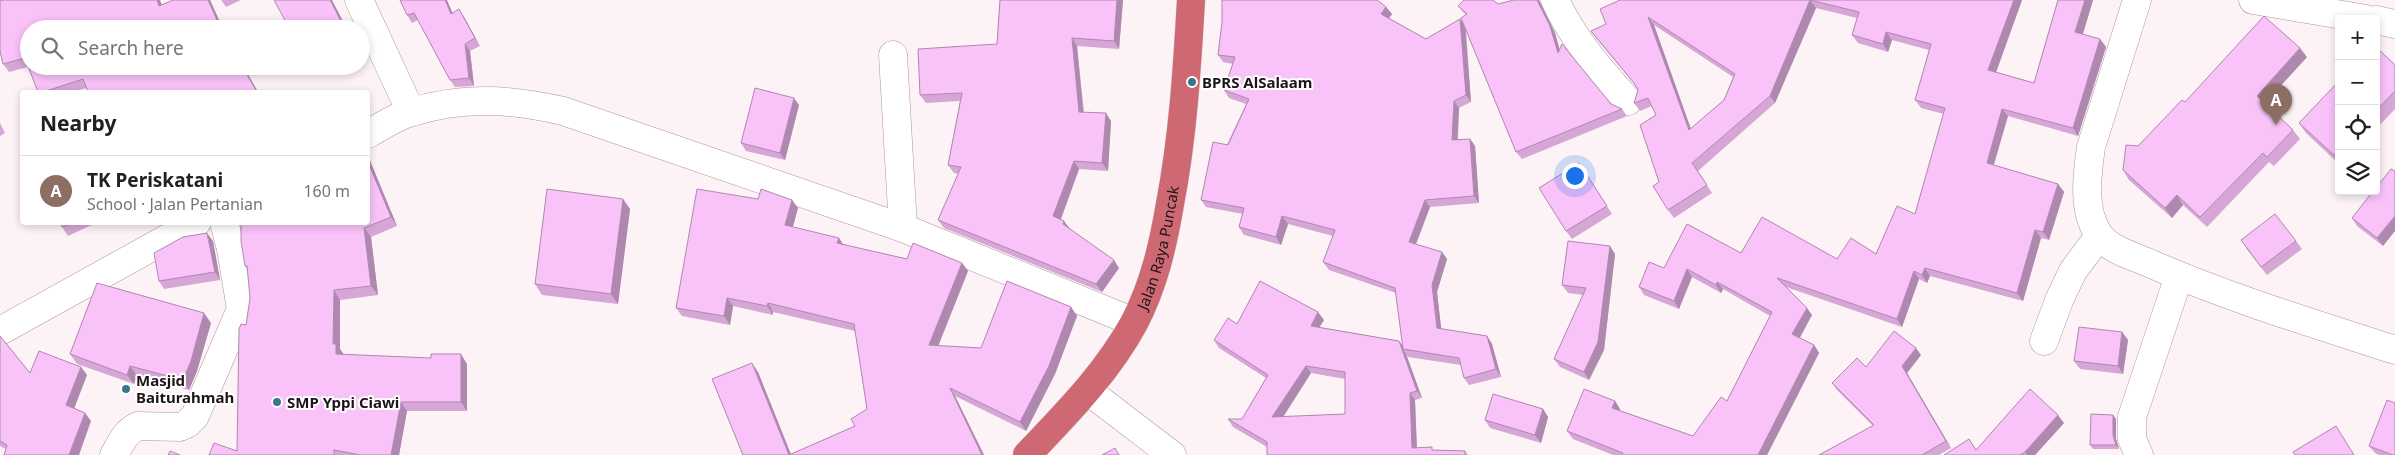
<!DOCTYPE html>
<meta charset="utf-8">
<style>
:root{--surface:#fff;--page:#f2f2f2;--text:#202124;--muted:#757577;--line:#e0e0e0;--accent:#0b8043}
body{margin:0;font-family:"Noto Sans",sans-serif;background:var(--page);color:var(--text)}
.controls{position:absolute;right:15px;top:15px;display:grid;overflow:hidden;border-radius:5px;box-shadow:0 2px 8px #0003}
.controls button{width:45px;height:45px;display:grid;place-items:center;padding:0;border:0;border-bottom:1px solid var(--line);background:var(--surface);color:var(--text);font:25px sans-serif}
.you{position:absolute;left:1574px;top:175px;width:18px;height:18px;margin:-12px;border:4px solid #fff;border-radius:50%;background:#1a73e8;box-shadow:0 0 0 8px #1a73e833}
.badge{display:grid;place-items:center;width:32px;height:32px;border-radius:50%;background:var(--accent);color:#fff;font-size:16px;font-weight:700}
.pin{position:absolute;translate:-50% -41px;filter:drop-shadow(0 1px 2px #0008)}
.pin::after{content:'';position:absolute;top:26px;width:18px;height:15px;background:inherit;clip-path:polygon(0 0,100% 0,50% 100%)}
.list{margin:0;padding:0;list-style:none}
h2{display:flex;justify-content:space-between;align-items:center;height:65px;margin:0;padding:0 20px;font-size:21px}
h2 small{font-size:16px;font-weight:400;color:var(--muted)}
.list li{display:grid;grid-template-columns:32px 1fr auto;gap:15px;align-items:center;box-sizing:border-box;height:70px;padding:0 20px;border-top:1px solid var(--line)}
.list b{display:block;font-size:19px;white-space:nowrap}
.list p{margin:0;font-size:16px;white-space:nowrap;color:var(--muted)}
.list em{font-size:16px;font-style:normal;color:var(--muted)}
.icon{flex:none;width:28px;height:28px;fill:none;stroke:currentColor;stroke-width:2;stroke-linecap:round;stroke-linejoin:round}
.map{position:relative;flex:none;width:2395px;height:455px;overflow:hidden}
.search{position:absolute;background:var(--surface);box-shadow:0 2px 8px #0003;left:20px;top:20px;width:350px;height:55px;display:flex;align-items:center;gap:12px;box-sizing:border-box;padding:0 18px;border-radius:28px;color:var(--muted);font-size:19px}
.panel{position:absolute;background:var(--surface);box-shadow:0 2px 8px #0003;left:20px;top:90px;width:350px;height:135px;border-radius:5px}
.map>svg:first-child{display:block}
</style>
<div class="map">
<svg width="2395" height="455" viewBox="0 0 2395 455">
<rect width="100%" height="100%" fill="#fdf2f6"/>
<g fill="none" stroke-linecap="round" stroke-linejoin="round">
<defs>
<path id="minor" d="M359,0l52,112
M1555,0c18,39 45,70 73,101
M2137,0l-46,147c-4,28 -9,63 8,88 11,15 34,21 50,28 80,35 163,60 246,87
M2253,0l113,19
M2376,20l19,4
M893,55l10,173
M368,134c14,-8 29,-18 44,-22 52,-16 99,-13 151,-1l340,117 231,94
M0,331l197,-109
M2044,341l16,-43 13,-27 26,-35
M1087,390l85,65
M114,455c7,-12 11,-23 24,-29l42,1 7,-3 8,-8 46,-107 -10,-60 -7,-27
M2139,455l-7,-16v-22l47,-141"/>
<g id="highway">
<path id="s1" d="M1027,455c39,-41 80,-82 107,-132 20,-38 29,-78 36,-119 13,-68 17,-135 21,-204"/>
</g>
</defs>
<!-- minor casing -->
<use href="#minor" stroke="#ad959f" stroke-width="29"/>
<!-- highway casing -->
<use href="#highway" stroke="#d2d0d1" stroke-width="29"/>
<!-- minor -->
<use href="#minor" stroke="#fff" stroke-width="28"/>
<!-- highway -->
<use href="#highway" stroke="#ce6973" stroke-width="28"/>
</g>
<!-- wall -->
<path fill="#d6a7d6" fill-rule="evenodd" d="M4,0h156l1,5 12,-5h37l13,29h-194v37h214l15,26h-170l-2,-4 -13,4h-35l-10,-25 -19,5 -6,-8 -3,-13v-50z
M221,0h20l-15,7z
M400,0l53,13 11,4 16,29 -10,5 4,35 -19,1 -5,-7 -32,-60 -6,3 -5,-8z
M1000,0h123l-4,49 -42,-3 7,66 27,9 -3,50 -29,-2 -18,50 9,10 49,39 -17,24 -158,-64 -6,-8 21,-46 -5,-1 -6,-8 12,-64 -34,2 -6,-8 77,-51z
M1620,0h402l-26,72 38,11 24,-83h35l-10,34 23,13 -28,89 -70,-20 -14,49 64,19 6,8 -15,48 -8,-2 -18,63 -93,-25 -3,7 -8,-4 -17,48 -116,-40 26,28 -12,23 14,7 5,8 -52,102h-154l-40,-16 -6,-8 48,-30 5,8v2l73,25 34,-35 43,-85 -47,-27 -2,4 -29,-16 -13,32 -35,-14 -5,-8 25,-19 77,-15 96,6 39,-5 39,-40 29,-100 -23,-6 -6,-8 14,-50 -37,-10 -4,12 -30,-9 -6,-8 5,-17 -41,-10 -41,95 -77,68 14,22 -38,25 -6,-8 -9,-28 -3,-67 -4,-9 -12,5 -6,-8 4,-13 -2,-4 -40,-48 -5,-7 15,-7zM1654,25l79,52 -9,23 -33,29z
M1540,2l15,31 4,16 52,55 11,5 5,7 -105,43 -6,-7 -50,-123 5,73 -12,6 -1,31h12l5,7 4,57 -49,4 -14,37 26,8 5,7 -10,33 4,37 46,7 5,8 9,33 -32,8 -5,-7 -3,-13 -53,-8 -2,-3 16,44 -7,2 2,48 17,2 31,1 3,4h-201v-8l-34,-20 -5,-8h14l24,-41 -47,-30 -5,-8 23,-16 87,-4 -5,7 80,14 4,5 -7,-53 -67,-23 -6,-8 10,-26 -45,-12 -7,21 -37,-10 -5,-8 4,-13 -37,-7 -5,-7 45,-96 -17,-6 -5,-8 9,-26 -10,-2 -5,-7 4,-33 164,-15 6,7 -3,4 37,21 34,-20 3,4 3,-8 -8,-9zM1311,373l34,6v35l-62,3z
M2376,47l19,18v44l-19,20z
M2307,57l-42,46 28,27 7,9 -26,27 -5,-4 -62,65 -24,-22 -11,13 -43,-38 -6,-10 62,-68z
M2339,81v83l-33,-31 -7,-10z
M799,105l-14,55 -39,-9 -5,-8z
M0,123l5,10 -5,3z
M368,156l29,70 -26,11 7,58 -38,5v49l3,5 124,10v47h-60l-8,44h-190l28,-4 9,-126 4,-27 -2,-28 -3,-4z
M1579,163l33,51 -40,25 -6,-8z
M2395,171l-12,75 -26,-20 -5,-8z
M623,199l7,10 -12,95 -76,-9 -7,-11z
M758,199l34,1 6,8 -5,19 51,18 63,14 55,4 6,8 -30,75 43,2 90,-41 6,9 -22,58 -29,57 -71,-35 29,59h-241l15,-83 33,82 64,-28 12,-17 -12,-78 -82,-19v3l-40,-9 -3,19 -48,-9 -6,-8z
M60,222h38l-30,14 -6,-9z
M213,241l7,39 -56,9 -5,-8z
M2296,241l6,8 -35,26 -21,-27z
M1615,254l-11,96 -15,30 -29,-13 -6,-8 29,-64 -15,-2 -6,-8z
M211,323l-14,48 -8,19 -52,-14 -3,8 -57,-20 -7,-10z
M2122,332l6,8 -5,34 -43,-5 -6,-8z
M0,336l30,37 51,-6 6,8 -13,33 11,5 6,8 -85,28 -6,-3z
M1921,355l-14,18 44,75 -12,7h-120l54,-29 -36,-36 -5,-7 34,-16z
M1543,409l5,8 -7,26 -51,-15 -5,-8z
M2113,415l3,4v20l3,10h-26l-3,-4z
M2064,423l-29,32h-91l32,-6z
M2369,446l26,9h-16l-4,-2z"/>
<!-- shaded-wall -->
<path fill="#ae88ae" d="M157,0h3l5,14 -6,-8z
M208,0h2l13,29h-2z
M330,0h2l15,29h-2z
M445,0h2l9,21 -5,-7z
M1117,0h6l-4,49 -5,-8z
M1537,0h2l1,2 15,31 8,28 -5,-8z
M1810,0l6,8 -41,95 -5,-7z
M2014,0h8l-28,78 -6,-8z
M2085,0h8l-12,40 -6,-8z
M1386,7l6,7 -5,7 -6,-7z
M459,9l5,8 16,29 -5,-8z
M1648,17l6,8 40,113 -5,-8z
M1460,19l5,7 6,76 -5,-7z
M1886,32l6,8 -4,12 -5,-8z
M1072,38l5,8 7,74 -5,-8z
M2100,39l6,8 -28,89 -5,-8z
M465,44l5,7 4,35 -5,-8z
M2300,48l7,9 -44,48 -6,-9z
M242,66l3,3 13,23h-1z
M794,98l5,7 -14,55 -5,-7z
M1454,101l5,7 -2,39 -5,-7z
M2002,109l6,7 -16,54 -5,-7z
M1106,113l5,8 -3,50 -6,-8z
M1470,139l5,7 4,57 -5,-7z
M368,156l29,70 -6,-9 -23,-55z
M1074,161l5,8 -20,55 -6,-8z
M2058,184l6,8 -15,48 -6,-8z
M2177,195l6,10 -11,13 -7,-10z
M623,199l7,10 -12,95 -7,-10z
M792,200l6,8 -7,25 -6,-8z
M1425,200l5,7 -16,42 -5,-7z
M1282,216l6,8 -7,21 -5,-8z
M2395,216v15l-12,15 -6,-8z
M1064,221l6,8 -7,-5z
M364,228l7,9 7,58 -7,-9z
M2035,230l6,8 -18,63 -6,-8z
M207,233l6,8 7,39 -5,-8z
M839,238l5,8 -7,-3z
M1610,246l5,8 -11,96 -15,30 -5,-8z
M1442,252l5,7 -10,33 5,43 -5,-7 -5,-43z
M1114,260l5,8 -17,24 -6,-8z
M962,263l6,8 -33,83 -6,-9z
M1925,268l5,8 -3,7 -5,-8z
M1687,269l5,8 -13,32 -5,-8z
M1914,271l5,8 -17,48 -5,-8z
M1717,282l6,7 -2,4 -5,-8z
M334,290l6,10v49l3,4v10l-7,-9 -3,-10z
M727,298l6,8 -3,19 -6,-9z
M768,303l5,9v3l-6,-9z
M1071,307l6,9 -22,58 -29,57 -6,-9z
M1807,308l5,7 -15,27 -5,-8z
M1318,312l6,8 -8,13 -5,-7z
M204,313l7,10 -14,48 -8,19 -6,-10z
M2122,332l6,8 -5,34 -5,-8z
M1487,336l5,8 9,33 -5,-8z
M1399,341l5,7 -1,1 3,5 16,44 -5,-7z
M1814,345l5,8 -52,102h-9z
M1916,348l5,7 -14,18 44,75 -5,-7 -44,-75z
M461,354l6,10v47l-6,-9z
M752,363l6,9 33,83h-2z
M130,366l7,10 -3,8 -7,-9z
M1306,366l5,7 -33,52 -6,-8z
M81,367l6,8 -15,39 -6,-9z
M950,388l5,8 29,59h-2z
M1410,393l5,7 2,55 -5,-7z
M1615,401l5,8 -2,7 -6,-8z
M401,402l6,9 -8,44h-8z
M1543,409l5,8 -7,26 -6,-8z
M85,413l6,8 -12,34h-10z
M2058,415l6,8 -29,32h-8l-2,-3z
M2113,415l3,4v20l3,10 -3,-4 -3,-10z"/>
<!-- building -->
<path fill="#f9c2f9" stroke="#ae88ae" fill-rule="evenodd" d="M4,0h153l2,6 14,-6h35l13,29h-192v37h213l15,26h-169l-5,-13 -40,13h-5l-13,-34 -22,6 -3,-13v-50z
M274,0h56l15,29h-64l-1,-1 7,-4z
M400,0h45l6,14 8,-5 16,29 -10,6 4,34 -19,2 -36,-67 -7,2z
M1000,0h117l-3,41 -42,-3 7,74 27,1 -4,50 -28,-2 -21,55 11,5 -1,3 51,36 -18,24 -158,-64 23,-53 -13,-2 14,-72 -42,2 -2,-46 79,-5z
M1222,0h155l9,7 -5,7 45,25 34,-20 6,76 -12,6 -2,39 18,-1 4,57 -49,4 -16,42 33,10 -10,33 5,43 50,8 9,33 -32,9 -5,-20 -56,-9 -8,-61 -72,-26 12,-32 -53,-14 -6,21 -37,-10 5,-19 -43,-8 12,-58 15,3 21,-46 -25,-9 11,-33 -17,-2 4,-33z
M1464,0h29l5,4 16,-4h23l13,26 8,27 4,-9 49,60 11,5 -106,43 -55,-134 6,-4 -9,-8z
M1620,0h394l-26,70 46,13 24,-83h27l-10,32 25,7 -27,89 -71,-19 -15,54 71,21 -15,48 -8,-2 -18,63 -92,-25 -3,7 -8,-4 -17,48 -120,-41 30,30 -15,26 22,11 -56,110h-136l1,-2 -56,-22 17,-42 31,12 -3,7 81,28 28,-39 6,4 45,-89 -55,-30 -1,3 -29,-16 -13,32 -35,-14 10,-25 15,6 23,-44 54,29 21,-36 75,42 14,-21 25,16 21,-48 18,8 30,-106 -30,-8 16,-56 -45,-12 -3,12 -31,-9 7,-23 -49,-12 -40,96 -78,67 15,22 -39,25 -15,-24 6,-4 -19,-57 16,-10 -8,-17 -14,5 4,-13 -4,-7 -43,-52 15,-7 -6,-15zM1648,17l87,57 -11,26 -35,30z
M2264,16l36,32 -43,48 36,34 -26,27 -4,-4 -63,64 -23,-22 -12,13 -42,-38 3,-25 12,1 44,-46 3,2z
M2376,47l19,18v26l-19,20z
M2339,81v69l-5,5 -35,-32z
M755,88l39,10 -14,55 -39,-10z
M368,162l23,55 -27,11 7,58 -37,4 -1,54h3v10l95,4v-4h30v48h-60l-10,53h-31l-26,-5v5h-125l5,-12 23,8 2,-122 2,-5 5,1 4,-27 -3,-32h-2l-4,-25v-19h127z
M1579,163l28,43 -41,25 -27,-43z
M2391,169l4,2v45l-18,22 -25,-20 21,-27h3v-3z
M547,189l76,10 -12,95 -76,-10z
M697,189l61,10 3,-10 31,11 -7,25 54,13 -2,5 70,16 6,-16 49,20 -33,82 52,3 26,-67 64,26 -22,59 -29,56 -70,-34 32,67h-239l-31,-76 40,-16 37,92 66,-29 -4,-7 16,-10 -13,-85 -86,-21 -1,3 -40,-8 -3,18 -48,-8z
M2275,214l21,27 -35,26 -20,-27z
M60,222h13l-11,5z
M207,233l8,39 -56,9 -5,-28 29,-16z
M1568,241l42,5 -12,96 -14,30 -30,-13 32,-71 -24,-3z
M1260,281l58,31 -7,14 88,15 18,50 -7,2 2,55 20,-1v3l33,1v4h-198v-13l-39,-23h14l26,-44 -54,-35 14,-22 9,6zM1306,366l39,6v42l-73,3z
M97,283l107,30 -13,48 -8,19 -53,-14 -3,9 -57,-21z
M2079,327l43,5 -4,34 -44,-5z
M1894,331l22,17 -14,18 44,75 -24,14h-103l55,-30 -42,-42 25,-25 9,9z
M0,336l30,37 9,-22 42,16 -15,38 19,8 -16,42h-65l3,-10 -7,-4z
M2030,389l28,26 -33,37 -5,3h-76l25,-16 7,11z
M1493,394l50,15 -8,26 -50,-15z
M2387,400l8,3v52h-2l-24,-9z
M2091,414l22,1v20l3,10h-26z
M2336,426l18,29h-59l-2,-3z
M1115,448l4,7h-17z
M170,451l10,4h-12z"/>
<!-- markers -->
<g fill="#3a748d" stroke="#fff" stroke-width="2">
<circle cx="1192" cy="82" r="5"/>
<circle cx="126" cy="389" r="5"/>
<circle cx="277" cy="402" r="5"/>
</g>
<g text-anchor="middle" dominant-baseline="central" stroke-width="4" stroke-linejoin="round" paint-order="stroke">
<!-- poi labels -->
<g font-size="15" font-weight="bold" fill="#1c1417" stroke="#fff" text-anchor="start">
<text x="1202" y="82">BPRS AlSalaam</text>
<text x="136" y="380">Masjid<tspan x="136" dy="17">Baiturahmah</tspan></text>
<text x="287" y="402">SMP Yppi Ciawi</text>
</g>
<!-- street labels -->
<g font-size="15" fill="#1c1417" stroke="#fff">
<text stroke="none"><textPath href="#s1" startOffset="250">Jalan Raya Puncak</textPath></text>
</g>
</g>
</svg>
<div class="controls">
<button>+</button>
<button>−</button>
<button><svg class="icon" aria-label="locate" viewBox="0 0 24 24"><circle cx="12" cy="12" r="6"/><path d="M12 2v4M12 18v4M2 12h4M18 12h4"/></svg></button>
<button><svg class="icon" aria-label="layers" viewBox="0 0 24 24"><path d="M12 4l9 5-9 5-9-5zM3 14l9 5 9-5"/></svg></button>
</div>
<div class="you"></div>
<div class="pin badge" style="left:2276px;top:125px;background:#8d6e63">A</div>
<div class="search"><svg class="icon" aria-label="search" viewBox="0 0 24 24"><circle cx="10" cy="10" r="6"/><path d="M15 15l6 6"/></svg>Search here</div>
<section class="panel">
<h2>Nearby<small></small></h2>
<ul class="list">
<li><span class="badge" style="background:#8d6e63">A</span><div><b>TK Periskatani</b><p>School · Jalan Pertanian</p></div><em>160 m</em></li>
</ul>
</section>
</div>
